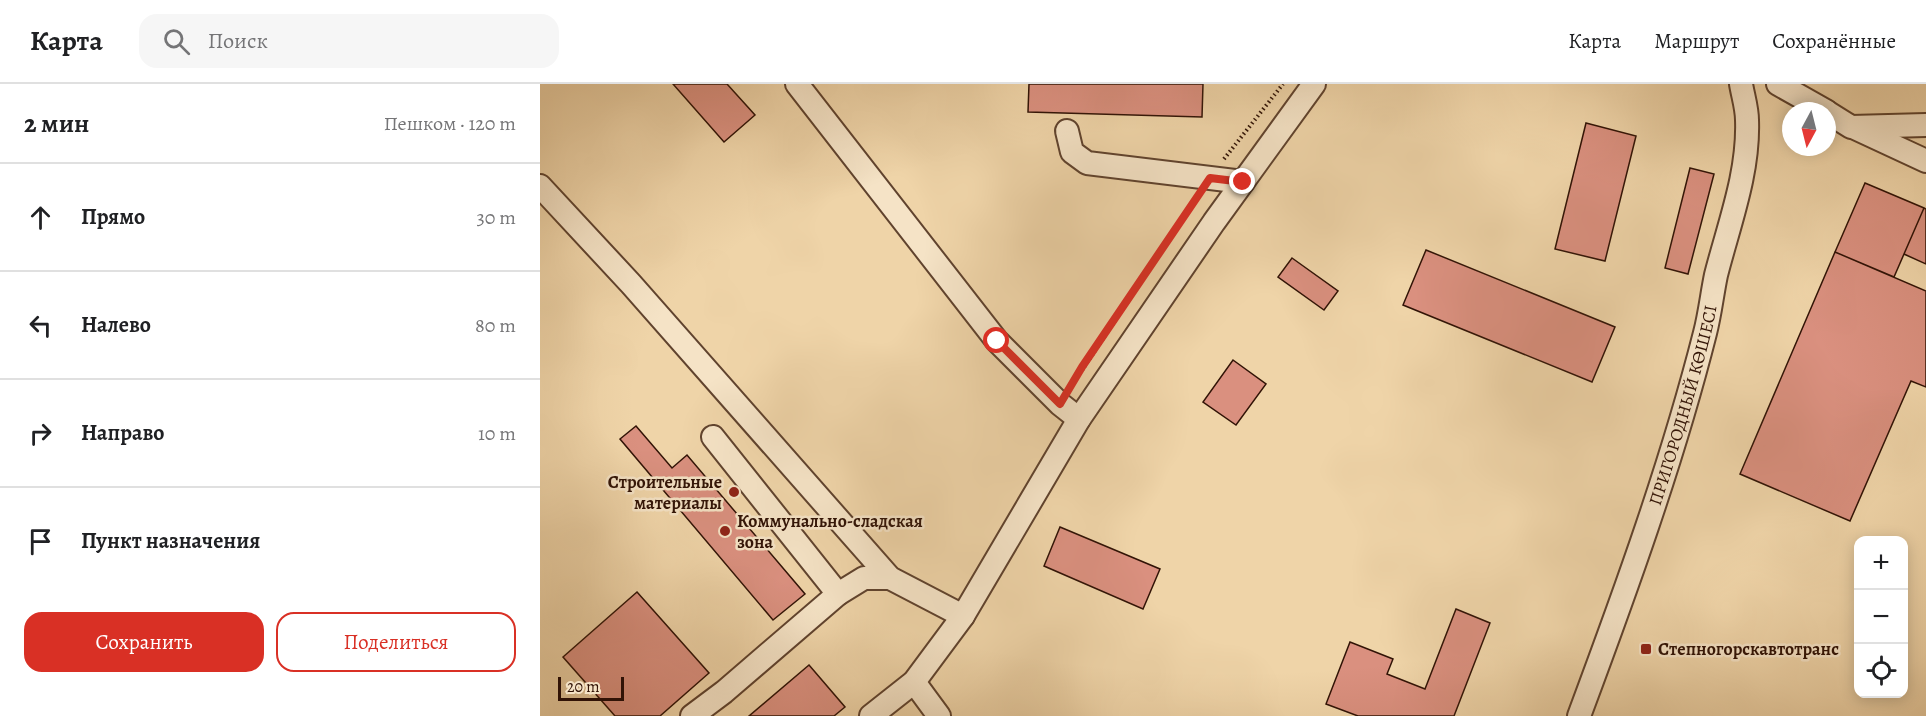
<!DOCTYPE html>
<html lang="ru">
<meta charset="utf-8">
<style>
:root{--surface:#fff;--page:#f6f6f6;--text:#202124;--muted:#757577;--line:#e0e0e0;--accent:#d93025}
body{margin:0;font-family:Alegreya,serif;background:var(--page);color:var(--text)}
.controls{position:absolute;right:18px;bottom:18px;display:grid;overflow:hidden;border-radius:12px;box-shadow:0 3px 15px #0003}
.controls button{width:54px;height:54px;display:grid;place-items:center;padding:0;border:0;border-bottom:2px solid var(--line);background:var(--surface);color:var(--text);font:30px sans-serif}
.compass{position:absolute;left:1242px;top:18px;width:54px;height:54px;border-radius:50%;background:var(--surface);box-shadow:0 3px 15px #0003;rotate:187deg}
.scale{position:absolute;left:18px;bottom:15px;width:66px;box-sizing:border-box;padding-left:6px;border:3px solid #311306;border-top:0;font-size:16px;line-height:21px;white-space:nowrap;color:#311306;-webkit-text-stroke:4px #f5e3c6;paint-order:stroke}
.stop{position:absolute;width:18px;height:18px;margin:-14px;border:4px solid #d93025;border-radius:50%;background:#fff}
.stop.end{background:#d93025;border-color:#fff;box-shadow:0 2px 6px #0008}
.list{margin:0;padding:0;list-style:none}
h2{display:flex;justify-content:space-between;align-items:center;height:78px;margin:0;padding:0 24px;font-size:26px}
h2 small{font-size:20px;font-weight:400;color:var(--muted)}
.list li{display:grid;grid-template-columns:39px 1fr auto;gap:18px;align-items:center;box-sizing:border-box;height:108px;padding:0 24px;border-top:2px solid var(--line)}
.list b{display:block;font-size:22px;white-space:nowrap}
.list em{font-size:20px;font-style:normal;color:var(--muted)}
.actions{display:flex;gap:12px;padding:18px 24px}
.actions a{flex:1;padding:14px 0;border:2px solid var(--accent);border-radius:18px;text-align:center;font-size:21px;color:var(--accent)}
.actions .main{background:var(--accent);color:#fff}
.icon{flex:none;width:33px;height:33px;fill:none;stroke:currentColor;stroke-width:2;stroke-linecap:round;stroke-linejoin:round}
.map{position:relative;flex:none;width:1386px;height:632px;overflow:hidden}
header{display:flex;align-items:center;gap:36px;box-sizing:border-box;height:84px;padding:0 30px;background:var(--surface);border-bottom:2px solid var(--line)}
header strong{font-size:28px}
nav{display:flex;gap:33px;margin-inline-start:auto;font-size:21px}
.search{width:420px;height:54px;background:var(--page);display:flex;align-items:center;gap:15px;box-sizing:border-box;padding:0 21px;border-radius:18px;color:var(--muted);font-size:22px}
main{display:flex}
aside{flex:1;background:var(--surface)}
.map>svg:first-child{display:block}
</style>
<header>
<strong>Карта</strong>
<div class="search"><svg class="icon" aria-label="search" viewBox="0 0 24 24"><circle cx="10" cy="10" r="6"/><path d="M15 15l6 6"/></svg>Поиск</div>
<nav><a>Карта</a><a>Маршрут</a><a>Сохранённые</a></nav>
</header>
<main>
<aside>
<h2>2 мин<small>Пешком · 120 m</small></h2>
<ul class="list">
<li><svg class="icon" aria-label="ahead" viewBox="0 0 24 24"><path d="M12 20V5M6 11l6-6 6 6"/></svg><div><b>Прямо</b></div><em>30 m</em></li>
<li><svg class="icon" aria-label="left" viewBox="0 0 24 24"><path d="M17 20v-9H6M10 6l-5 5 5 5"/></svg><div><b>Налево</b></div><em>80 m</em></li>
<li><svg class="icon" aria-label="right" viewBox="0 0 24 24"><path d="M7 20v-9h11M14 6l5 5-5 5"/></svg><div><b>Направо</b></div><em>10 m</em></li>
<li><svg class="icon" aria-label="arrive" viewBox="0 0 24 24"><path d="M6 21V4h12l-3 4 3 4H6"/></svg><div><b>Пункт назначения</b></div></li>
</ul>
<div class="actions"><a class="main">Сохранить</a><a>Поделиться</a></div>
</aside>
<div class="map">
<svg width="1386" height="632" viewBox="0 0 1386 632">
<rect width="100%" height="100%" fill="#efd4a8"/>
<filter id="stains"><feTurbulence type="fractalNoise" baseFrequency=".00333" numOctaves="4"/><feColorMatrix values="0 0 0 0 .2 0 0 0 0 .09 0 0 0 0 .02 0 0 0 .5 -.17"/></filter>
<radialGradient id="worn" r=".72"><stop offset=".6" stop-color="#630" stop-opacity="0"/><stop offset="1" stop-color="#630" stop-opacity=".3"/></radialGradient>
<!-- building -->
<path fill="#da907f" stroke="#311306" stroke-width="1.5" d="M133,0h54l28,31 -31,27z
M489,0h174l-1,33 -174,-5z
M1046,39l50,13 -31,125 -50,-12z
M1150,84l24,6 -26,100 -23,-6z
M1325,99l59,25 -30,69 -59,-25z
M1384,124l2,1v55l-22,-10z
M886,166l189,77 -23,55 -189,-77z
M1295,168l91,39v96l-15,-6 -61,140 -110,-47z
M752,174l46,33 -14,19 -46,-33z
M693,276l33,24 -30,41 -33,-23z
M96,342l36,42 15,-13 118,139 -32,26 -153,-181z
M520,443l100,42 -17,40 -99,-43z
M97,508l72,81 -49,43h-45l-52,-59z
M916,525l34,14 -36,93h-96l-32,-12 24,-62 43,17 -6,15 38,15z
M269,581l36,42 -11,9h-85z"/>
<g fill="none" stroke-linecap="round" stroke-linejoin="round">
<defs>
<g id="minor">
<path d="M257,0l200,257 63,63 19,15"/>
<path d="M1238,0l48,27"/>
<path d="M1287,28l24,15 75,-2"/>
<path d="M1315,44l71,33"/>
<path d="M527,47l5,21 15,11 156,19"/>
<path d="M0,102l91,98 259,294 73,38"/>
<path d="M173,353l125,157"/>
<path d="M374,598l25,34"/>
<path d="M152,632l32,-24 114,-98 26,-16h26"/>
<path d="M331,632l43,-34 49,-66 116,-197 135,-197 100,-138"/>
<path id="s1" d="M1039,632c47,-126 93,-253 126,-383 5,-19 7,-39 11,-58 13,-51 33,-102 31,-155 0,-12 -4,-24 -6,-36"/>
</g>
</defs>
<!-- minor casing -->
<use href="#minor" stroke="#60432e" stroke-width="26"/>
<!-- path -->
<path stroke="#311306" stroke-width="4" stroke-dasharray="1.5 3" stroke-linecap="butt" d="M684,75l59,-75
M532,301l126,-188"/>
<!-- minor -->
<use href="#minor" stroke="#f5e3c6" stroke-width="22"/>
</g>
<g fill="none" stroke-linecap="round" stroke-linejoin="round">
<!-- route -->
<path stroke="#d93025" stroke-width="8" d="M457,257l63,63 22,-37 128,-189 33,4"/>
</g>
<!-- markers -->
<g fill="#8f2418" stroke="#f5e3c6" stroke-width="2">
<circle cx="194" cy="408" r="6"/>
<circle cx="185" cy="447" r="6"/>
<rect x="1100" y="559" width="12" height="12" rx="3"/>
</g>
<g text-anchor="middle" dominant-baseline="central" stroke-width="5" stroke-linejoin="round" paint-order="stroke">
<!-- street labels -->
<g font-size="18" fill="#311306" stroke="#f5e3c6">
<text stroke="none"><textPath href="#s1" startOffset="328">ПРИГОРОДНЫЙ КӨШЕСІ</textPath></text>
</g>
<!-- poi labels -->
<g font-size="18" font-weight="bold" fill="#311306" stroke="#f5e3c6" text-anchor="start">
<text x="182" y="398" text-anchor="end">Строительные<tspan x="182" dy="21">материалы</tspan></text>
<text x="197" y="437">Коммунально-сладская<tspan x="197" dy="21">зона</tspan></text>
<text x="1118" y="565">Степногорскавтотранс</text>
</g>
</g>
<rect width="100%" height="100%" filter="url(#stains)"/>
<rect width="100%" height="100%" fill="url(#worn)"/>
</svg>
<div class="controls">
<button>+</button>
<button>−</button>
<button><svg class="icon" aria-label="locate" viewBox="0 0 24 24"><circle cx="12" cy="12" r="6"/><path d="M12 2v4M12 18v4M2 12h4M18 12h4"/></svg></button>
</div>
<svg class="compass" viewBox="-18 -18 36 36"><path d="M0-13l5 13h-10z" fill="#e53935"/><path d="M0 13l5-13h-10z" fill="#757577"/></svg>
<div class="scale">20 m</div>
<div class="stop" style="left:457px;top:257px"></div>
<div class="stop end" style="left:703px;top:98px"></div>
</div>
</main>
